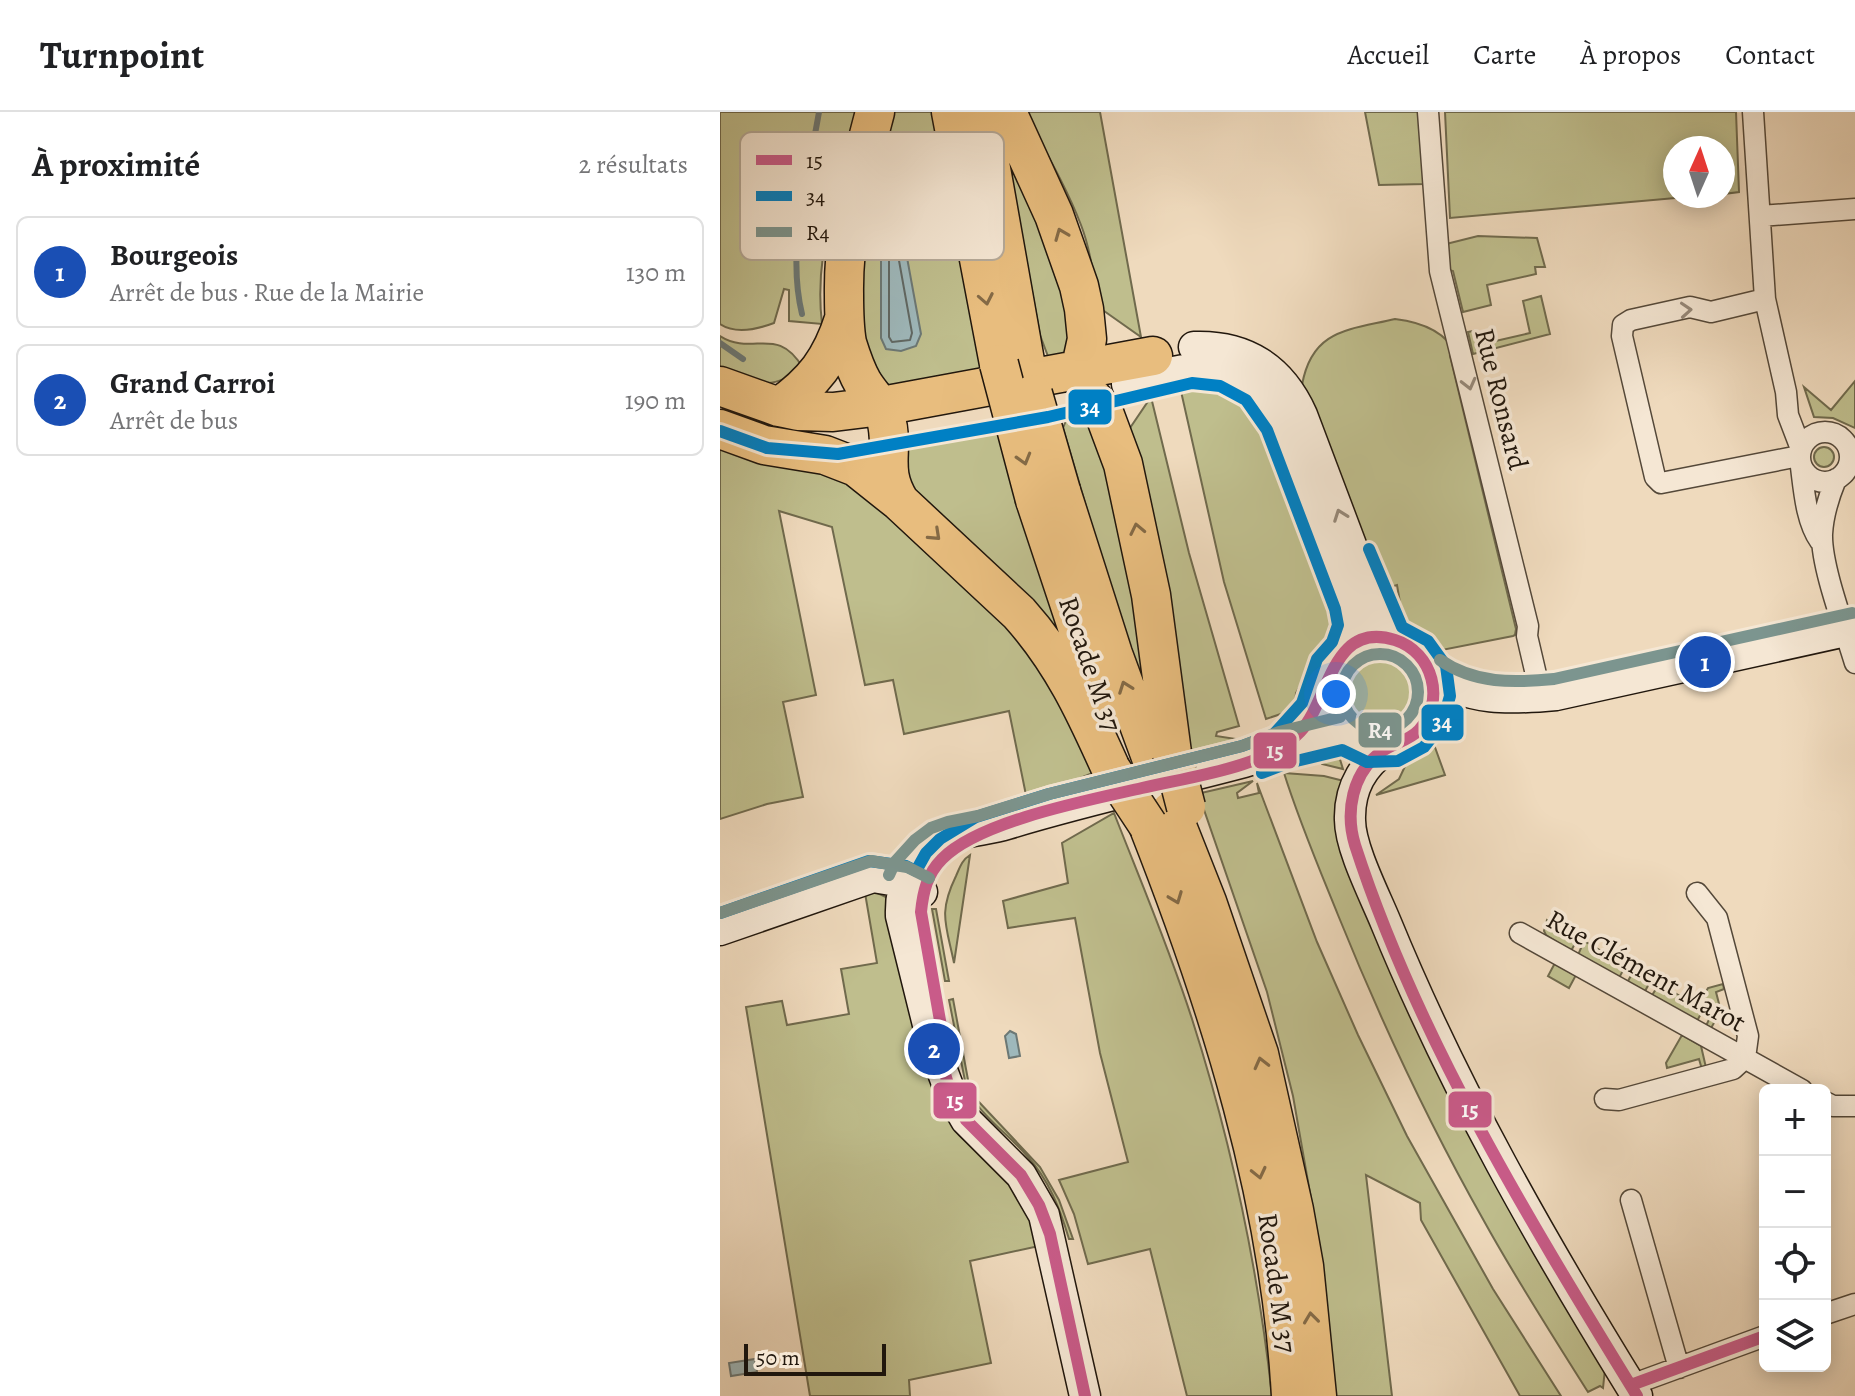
<!DOCTYPE html>
<html lang="fr">
<meta charset="utf-8">
<style>
:root{--surface:#fff;--page:#f2f2f2;--text:#202124;--muted:#757577;--line:#e0e0e0;--accent:#8f2418}
body{margin:0;font-family:Alegreya,serif;background:var(--page);color:var(--text)}
.controls{position:absolute;right:24px;bottom:24px;display:grid;overflow:hidden;border-radius:12px;box-shadow:0 4px 20px #0003}
.controls button{width:72px;height:72px;display:grid;place-items:center;padding:0;border:0;border-bottom:2px solid var(--line);background:var(--surface);color:var(--text);font:40px sans-serif}
.compass{position:absolute;left:943px;top:24px;width:72px;height:72px;border-radius:50%;background:var(--surface);box-shadow:0 4px 20px #0003;rotate:3deg}
.scale{position:absolute;left:24px;bottom:20px;width:142px;box-sizing:border-box;padding-left:8px;border:4px solid #21170d;border-top:0;font-size:22px;line-height:28px;white-space:nowrap;color:#21170d;-webkit-text-stroke:6px #f5e7d4;paint-order:stroke}
.you{position:absolute;left:616px;top:582px;width:28px;height:28px;margin:-20px;border:6px solid #fff;border-radius:50%;background:#1a73e8;box-shadow:0 0 0 12px #1a73e833}
.badge{display:grid;place-items:center;width:52px;height:52px;border-radius:50%;background:var(--accent);color:#fff;font-size:26px;font-weight:700}
.pin{position:absolute;translate:-50% -50%;border:4px solid #fff;box-shadow:0 2px 8px #0006}
.list{margin:0;padding:0;list-style:none}
h2{display:flex;justify-content:space-between;align-items:center;height:104px;margin:0;padding:0 32px;font-size:34px}
h2 small{font-size:26px;font-weight:400;color:var(--muted)}
.list li{display:grid;grid-template-columns:52px 1fr auto;gap:24px;align-items:center;box-sizing:border-box;height:112px;margin:0 16px 16px;padding:0 16px;border:2px solid var(--line);border-radius:12px}
.list b{display:block;font-size:30px;white-space:nowrap}
.list p{margin:0;font-size:26px;white-space:nowrap;color:var(--muted)}
.list em{font-size:26px;font-style:normal;color:var(--muted)}
.icon{flex:none;width:44px;height:44px;fill:none;stroke:currentColor;stroke-width:2;stroke-linecap:round;stroke-linejoin:round}
.map{position:relative;flex:none;width:1135px;height:1284px;overflow:hidden}
header{display:flex;align-items:center;gap:48px;box-sizing:border-box;height:112px;padding:0 40px;background:var(--surface);border-bottom:2px solid var(--line)}
header strong{font-size:38px}
nav{display:flex;gap:44px;margin-inline-start:auto;font-size:28px}
main{display:flex}
aside{flex:1;background:var(--surface)}
.map>svg:first-child{display:block}
</style>
<header>
<strong>Turnpoint</strong>
<nav><a>Accueil</a><a>Carte</a><a>À propos</a><a>Contact</a></nav>
</header>
<main>
<aside>
<h2>À proximité<small>2 résultats</small></h2>
<ul class="list">
<li><span class="badge" style="background:#1a4fb4">1</span><div><b>Bourgeois</b><p>Arrêt de bus · Rue de la Mairie</p></div><em>130 m</em></li>
<li><span class="badge" style="background:#1a4fb4">2</span><div><b>Grand Carroi</b><p>Arrêt de bus</p></div><em>190 m</em></li>
</ul>
</aside>
<div class="map">
<svg width="1135" height="1284" viewBox="0 0 1135 1284">
<rect width="100%" height="100%" fill="#efdabd"/>
<filter id="stains"><feTurbulence type="fractalNoise" baseFrequency=".0025" numOctaves="4"/><feColorMatrix values="0 0 0 0 .2 0 0 0 0 .09 0 0 0 0 .02 0 0 0 .5 -.17"/></filter>
<radialGradient id="worn" r=".72"><stop offset=".6" stop-color="#630" stop-opacity="0"/><stop offset="1" stop-color="#630" stop-opacity=".3"/></radialGradient>
<!-- green -->
<path fill="#bfbe8d" stroke="#706a4d" stroke-width="2" d="M0,0h142c-22,69 -49,138 -40,212l-33,-3v-31l-5,-1 -10,34c-16,6 -39,11 -54,1z
M171,0h42l51,257 -101,27 -21,-42v-128z
M279,0l61,150 12,96 -23,1 -9,-24z
M304,0h76l41,225 -44,-31c-3,-27 -6,-55 -16,-81 -15,-39 -37,-76 -57,-113z
M645,0h55l5,72 -46,1z
M725,0h291l3,80 -16,2v-46h-48v48h23l-248,22z
M758,124l59,2 8,29h-10l1,7 -49,11 4,20 -28,7 -10,-41 -4,-1 -3,-26z
M821,184l9,38 -77,20 -5,-22 5,-1 5,14 52,-12 -7,-32z
M675,207c25,3 50,11 61,35l-6,2 66,273 -1,6 -2,1 -71,14 -20,-18 -19,-12 -6,-35 -20,6 -75,-206c10,-56 47,-55 93,-66z
M0,224c33,21 57,-12 83,32 -36,25 -46,14 -83,2z
M458,266h41l44,32 73,196 -5,26 -35,61 -2,25 -7,-6 -21,7 -42,-137z
M1135,269v47l-22,-10 -19,-1 -10,-30 27,23z
M431,285l38,156 50,173 -22,6 -1,4 26,4 -48,12 -4,-1 -60,-323z
M362,289l28,75 49,251 -43,-119 -53,-180 2,-5 -4,-16z
M273,310l7,9 68,222 -157,-154 -9,-54 61,-12 7,-7z
M0,328l122,31 197,187 56,114 -68,28 -18,-89 -105,23 -11,-54 -28,5 -33,-158 -53,-16 37,184 -33,7 20,95 -36,7 -47,15z
M1094 345a10 10 0 1 1 20 0a10 10 0 1 1-20 0Z
M618 579a42 42 0 1 1 84 0a42 42 0 1 1-84 0Z
M712,627l13,36 -69,20 23,-16 9,-19 17,-11z
M602,634l16,7 5,16 -21,-5z
M564,661l40,3 20,5 -3,24 264,564 -2,19 -3,-2 -12,6c-36,-57 -72,-113 -104,-171 -56,-99 -104,-202 -146,-306 -19,-47 -39,-94 -54,-142z
M533,669l-16,12 1,5 21,-5 -2,-10 60,159 41,93 49,101 86,153 68,107h-41l-99,-176 -1,-17 -54,-28 26,221h-58l-17,-163 -24,-137 -26,-104 -65,-188 -1,-11z
M394,701c27,69 56,137 78,206 39,122 66,250 80,377h-85l-37,-147 -62,15 -14,-50 -15,-34 69,-18 -28,-109 -25,-135 -67,10 -5,-27 65,-18 -6,-40z
M250,743l-16,108c-8,-39 -16,-50 2,-87 4,-9 6,-16 14,-21z
M151,778l17,8 51,206 20,31 41,37 26,36 13,38 -69,15 21,102 -82,17 1,16h-100l-64,-389 36,-6 5,24 62,-11 -8,-45 36,-6 -12,-70z
M212,797h4l13,72h-4z
M827,808l31,18 -7,13 -25,-16 -2,-4z
M864,829l42,24 -7,13 -41,-23z
M835,851l21,12 -7,13 -21,-12z
M914,858l17,10 -7,13 -17,-10z
M939,872l39,22 10,-18 15,-4 1,5 -8,3 7,27 -8,2 -5,9 -5,-2 9,-19 -8,-5 -10,19 -45,-26z
M233,887l16,86 -3,1 -17,-86z
M962,923l19,11 6,26 -4,1 -4,-14 -32,9 -1,-5z
M258,989l62,66 19,33 14,39h-4c-9,-30 -20,-59 -42,-83 -16,-19 -37,-33 -52,-54z"/>
<!-- water -->
<path fill="#9eb8bb" stroke="#6c7875" stroke-width="2" d="M172,126l10,6 4,8 15,82 -5,12 -15,5 -15,-2 -5,-11v-85l4,-9z
M290,919l6,3 4,22 -11,2 -4,-22z
M35,1247l2,13 -26,4 -2,-13z"/>
<g fill="none" stroke-linecap="round" stroke-linejoin="round">
<!-- shore -->
<path stroke="#606864" stroke-width="2" d="M174,138l4,5 14,78 -2,7 -18,2 -3,-5v-82z"/>
<!-- stream -->
<path stroke="#6c7875" stroke-width="6" d="M82,202c-16,-66 6,-136 17,-202
M0,231l23,16"/>
<defs>
<path id="street" d="M708,0l12,159 88,355 -1,10 14,60
M1033,0l12,187 21,93 2,23 13,34
M1040,104l95,-7
M1045,187l-54,13 -21,-5 -59,13 -8,5 -1,11 33,141 6,6 138,-27
M1080 345a25 25 0 1 1 50 0a25 25 0 1 1-50 0Z
M1081,355c3,23 5,54 19,74
M1116,367c-7,17 -13,36 -14,55 -1,33 23,95 33,129
M800,821l282,157
M885,987l14,1 114,-31 12,-11 3,-22 -31,-118 -20,-25
M1105,990l8,4h22
M911,1088l48,168
M1105,1202l30,-10
M911,1273l134,-49"/>
<path id="secondary" d="M474,235c51,-2 87,21 108,68l69,183 19,41
M407,272c67,-18 114,-36 154,38l70,183 3,22 -8,23
M606 580a54 54 0 1 1 108 0a54 54 0 1 1-108 0Z
M711,561c36,29 81,26 125,22l299,-66
M673,633c-28,16 -44,42 -43,75 0,28 25,76 36,103 68,166 157,321 251,473
M0,818l153,-53 30,5 19,10
M365,1284l-41,-181 -23,-40 -55,-55 -15,-26 -17,-45 -33,-133c-1,-31 8,-55 35,-72 19,-13 49,-13 71,-20 78,-24 158,-41 237,-62 14,-4 27,-10 41,-15 19,-6 40,-10 59,-14"/>
<path id="highway" d="M155,0c-16,61 -32,118 -31,182 0,16 0,33 3,49 4,13 9,28 16,40 8,13 18,21 23,36 9,32 -7,49 14,83
M231,0l48,252
M261,0l44,249
M287,0l47,103 25,71 5,23 3,30 -7,32 8,21 16,21 19,51 28,131 21,158
M0,274l59,21 19,4 35,1 49,-6 271,-50
M59,295c35,-25 52,-47 65,-88
M0,317l44,16 61,10 31,12 44,35 119,111c43,48 66,98 92,156
M341,379l52,163 39,106
M315,388l67,202
M451,699l36,91 52,152 35,156 10,56 13,130
M428,713c72,183 132,373 143,571"/>
</defs>
<!-- street casing -->
<use href="#street" stroke="#544839" stroke-width="23"/>
<!-- secondary casing -->
<use href="#secondary" stroke="#21170d" stroke-width="33"/>
<!-- highway casing -->
<use href="#highway" stroke="#21170d" stroke-width="41"/>
<!-- street -->
<use href="#street" stroke="#f5e7d4" stroke-width="20"/>
<!-- secondary -->
<use href="#secondary" stroke="#f5e7d4" stroke-width="30"/>
<!-- highway -->
<use href="#highway" stroke="#e8bd7e" stroke-width="38"/>
<defs>
<path id="highway-bridge" d="M279,252l36,136
M313,282l28,97
M452,641l14,54
M391,657l37,56"/>
</defs>
<!-- highway-bridge casing -->
<use href="#highway-bridge" stroke="#21170d" stroke-width="41" stroke-linecap="butt"/>
<!-- highway-bridge -->
<use href="#highway-bridge" stroke="#e8bd7e" stroke-width="38"/>
<defs>
<path id="bus-1" d="M911,1273l134,-49
M365,1284l-35,-162 -11,-29 -18,-30 -55,-55 -15,-26 -6,-20v-25l-24,-137c2,-20 6,-38 21,-53 37,-38 147,-59 200,-71 46,-11 125,-20 158,-56 30,-32 31,-112 95,-92 38,12 51,61 24,90 -10,11 -26,13 -38,22 -29,21 -36,60 -26,93 63,195 176,378 282,551"/>
<path id="bus-2" d="M0,319l47,17 71,6 210,-37 144,-34 28,3 26,14 21,30 68,179 3,16 -6,17 -15,17 -15,44 -28,31 -32,12 -193,48 -73,23 -36,22 -14,14 -10,18 -10,-5 -37,-5 -149,52
M542,661l26,-10 54,-13 25,12 31,-1 26,-14 18,-23 8,-28 -4,-30 -18,-25 -26,-14 -33,-78"/>
<path id="bus-3" d="M622 580a38 38 0 1 1 76 0a38 38 0 1 1-76 0Z
M720,548c35,24 73,23 114,19l298,-66
M169,763l6,-13 20,-22 16,-12 17,-6 30,-6 71,-22 193,-48 37,-14 61,-15
M0,801l151,-52 36,6 22,11"/>
</defs>
<!-- bus-1 casing -->
<use href="#bus-1" stroke="#f5e7d4" stroke-width="18"/>
<!-- bus-2 casing -->
<use href="#bus-2" stroke="#f5e7d4" stroke-width="18"/>
<!-- bus-3 casing -->
<use href="#bus-3" stroke="#f5e7d4" stroke-width="18"/>
<!-- bus-1 -->
<use href="#bus-1" stroke="#c95b89" stroke-width="12"/>
<!-- bus-2 -->
<use href="#bus-2" stroke="#0080c4" stroke-width="12"/>
<!-- bus-3 -->
<use href="#bus-3" stroke="#7c958f" stroke-width="12"/>
</g>
<!-- one-way arrows -->
<defs><path id="oneway-chevron" d="M-2-3.5L2.5 0L-2 3.5" fill="none" stroke-width="1.6" stroke-linecap="round" stroke-linejoin="round" transform="scale(2)"/></defs>
<g stroke="#846a46">
<use href="#oneway-chevron" transform="translate(341 122) rotate(-112)"/>
<use href="#oneway-chevron" transform="translate(266 187) rotate(79)"/>
<use href="#oneway-chevron" transform="translate(304 347) rotate(74)"/>
<use href="#oneway-chevron" transform="translate(417 417) rotate(-102)"/>
<use href="#oneway-chevron" transform="translate(215 423) rotate(43)"/>
<use href="#oneway-chevron" transform="translate(405 575) rotate(-110)"/>
<use href="#oneway-chevron" transform="translate(456 786) rotate(69)"/>
<use href="#oneway-chevron" transform="translate(541 951) rotate(-104)"/>
<use href="#oneway-chevron" transform="translate(539 1061) rotate(77)"/>
<use href="#oneway-chevron" transform="translate(591 1206) rotate(-97)"/>
</g>
<g stroke="#96897a">
<use href="#oneway-chevron" transform="translate(966 198) rotate(-4)"/>
<use href="#oneway-chevron" transform="translate(749 272) rotate(76)"/>
<use href="#oneway-chevron" transform="translate(620 403) rotate(-110)"/>
</g>
<g text-anchor="middle" dominant-baseline="central" stroke-width="7" stroke-linejoin="round" paint-order="stroke">
<!-- street labels -->
<g font-size="28" fill="#21170d" stroke="#f5e7d4">
<text transform="translate(781 287) rotate(76)">Rue Ronsard</text>
<text transform="translate(370 552) rotate(71)">Rocade M 37</text>
<text transform="translate(926 859) rotate(29)">Rue Clément Marot</text>
<text transform="translate(557 1171) rotate(82)">Rocade M 37</text>
</g>
</g>
<!-- legend -->
<rect x="20" y="20" width="264" height="128" rx="12" fill="#f5e7d4" stroke="#b5a998" stroke-width="2"/>
<rect x="36" y="43" width="36" height="10" fill="#c95b89"/>
<rect x="36" y="79" width="36" height="10" fill="#0080c4"/>
<rect x="36" y="115" width="36" height="10" fill="#7c958f"/>
<g font-size="22" fill="#21170d">
<text x="86" y="56">15</text>
<text x="86" y="92">34</text>
<text x="86" y="128">R4</text>
</g>
<g stroke="#f5e7d4" stroke-width="3">
<rect x="347" y="276" width="46" height="38" rx="8" fill="#0080c4"/>
<rect x="700" y="591" width="45" height="39" rx="8" fill="#0080c4"/>
<rect x="637" y="599" width="46" height="38" rx="8" fill="#7c958f"/>
<rect x="532" y="619" width="46" height="39" rx="8" fill="#c95b89"/>
<rect x="212" y="969" width="46" height="39" rx="8" fill="#c95b89"/>
<rect x="727" y="978" width="46" height="39" rx="8" fill="#c95b89"/>
</g>
<g font-size="22" text-anchor="middle" font-weight="bold" fill="#fff">
<text x="370" y="303">34</text>
<text x="722" y="618">34</text>
<text x="660" y="626">R4</text>
<text x="555" y="646">15</text>
<text x="235" y="996">15</text>
<text x="750" y="1005">15</text>
</g>
<rect width="100%" height="100%" filter="url(#stains)"/>
<rect width="100%" height="100%" fill="url(#worn)"/>
</svg>
<div class="controls">
<button>+</button>
<button>−</button>
<button><svg class="icon" aria-label="locate" viewBox="0 0 24 24"><circle cx="12" cy="12" r="6"/><path d="M12 2v4M12 18v4M2 12h4M18 12h4"/></svg></button>
<button><svg class="icon" aria-label="layers" viewBox="0 0 24 24"><path d="M12 4l9 5-9 5-9-5zM3 14l9 5 9-5"/></svg></button>
</div>
<svg class="compass" viewBox="-18 -18 36 36"><path d="M0-13l5 13h-10z" fill="#e53935"/><path d="M0 13l5-13h-10z" fill="#757577"/></svg>
<div class="scale">50 m</div>
<div class="you"></div>
<div class="pin badge" style="left:985px;top:550px;background:#1a4fb4">1</div>
<div class="pin badge" style="left:214px;top:937px;background:#1a4fb4">2</div>
</div>
</main>
